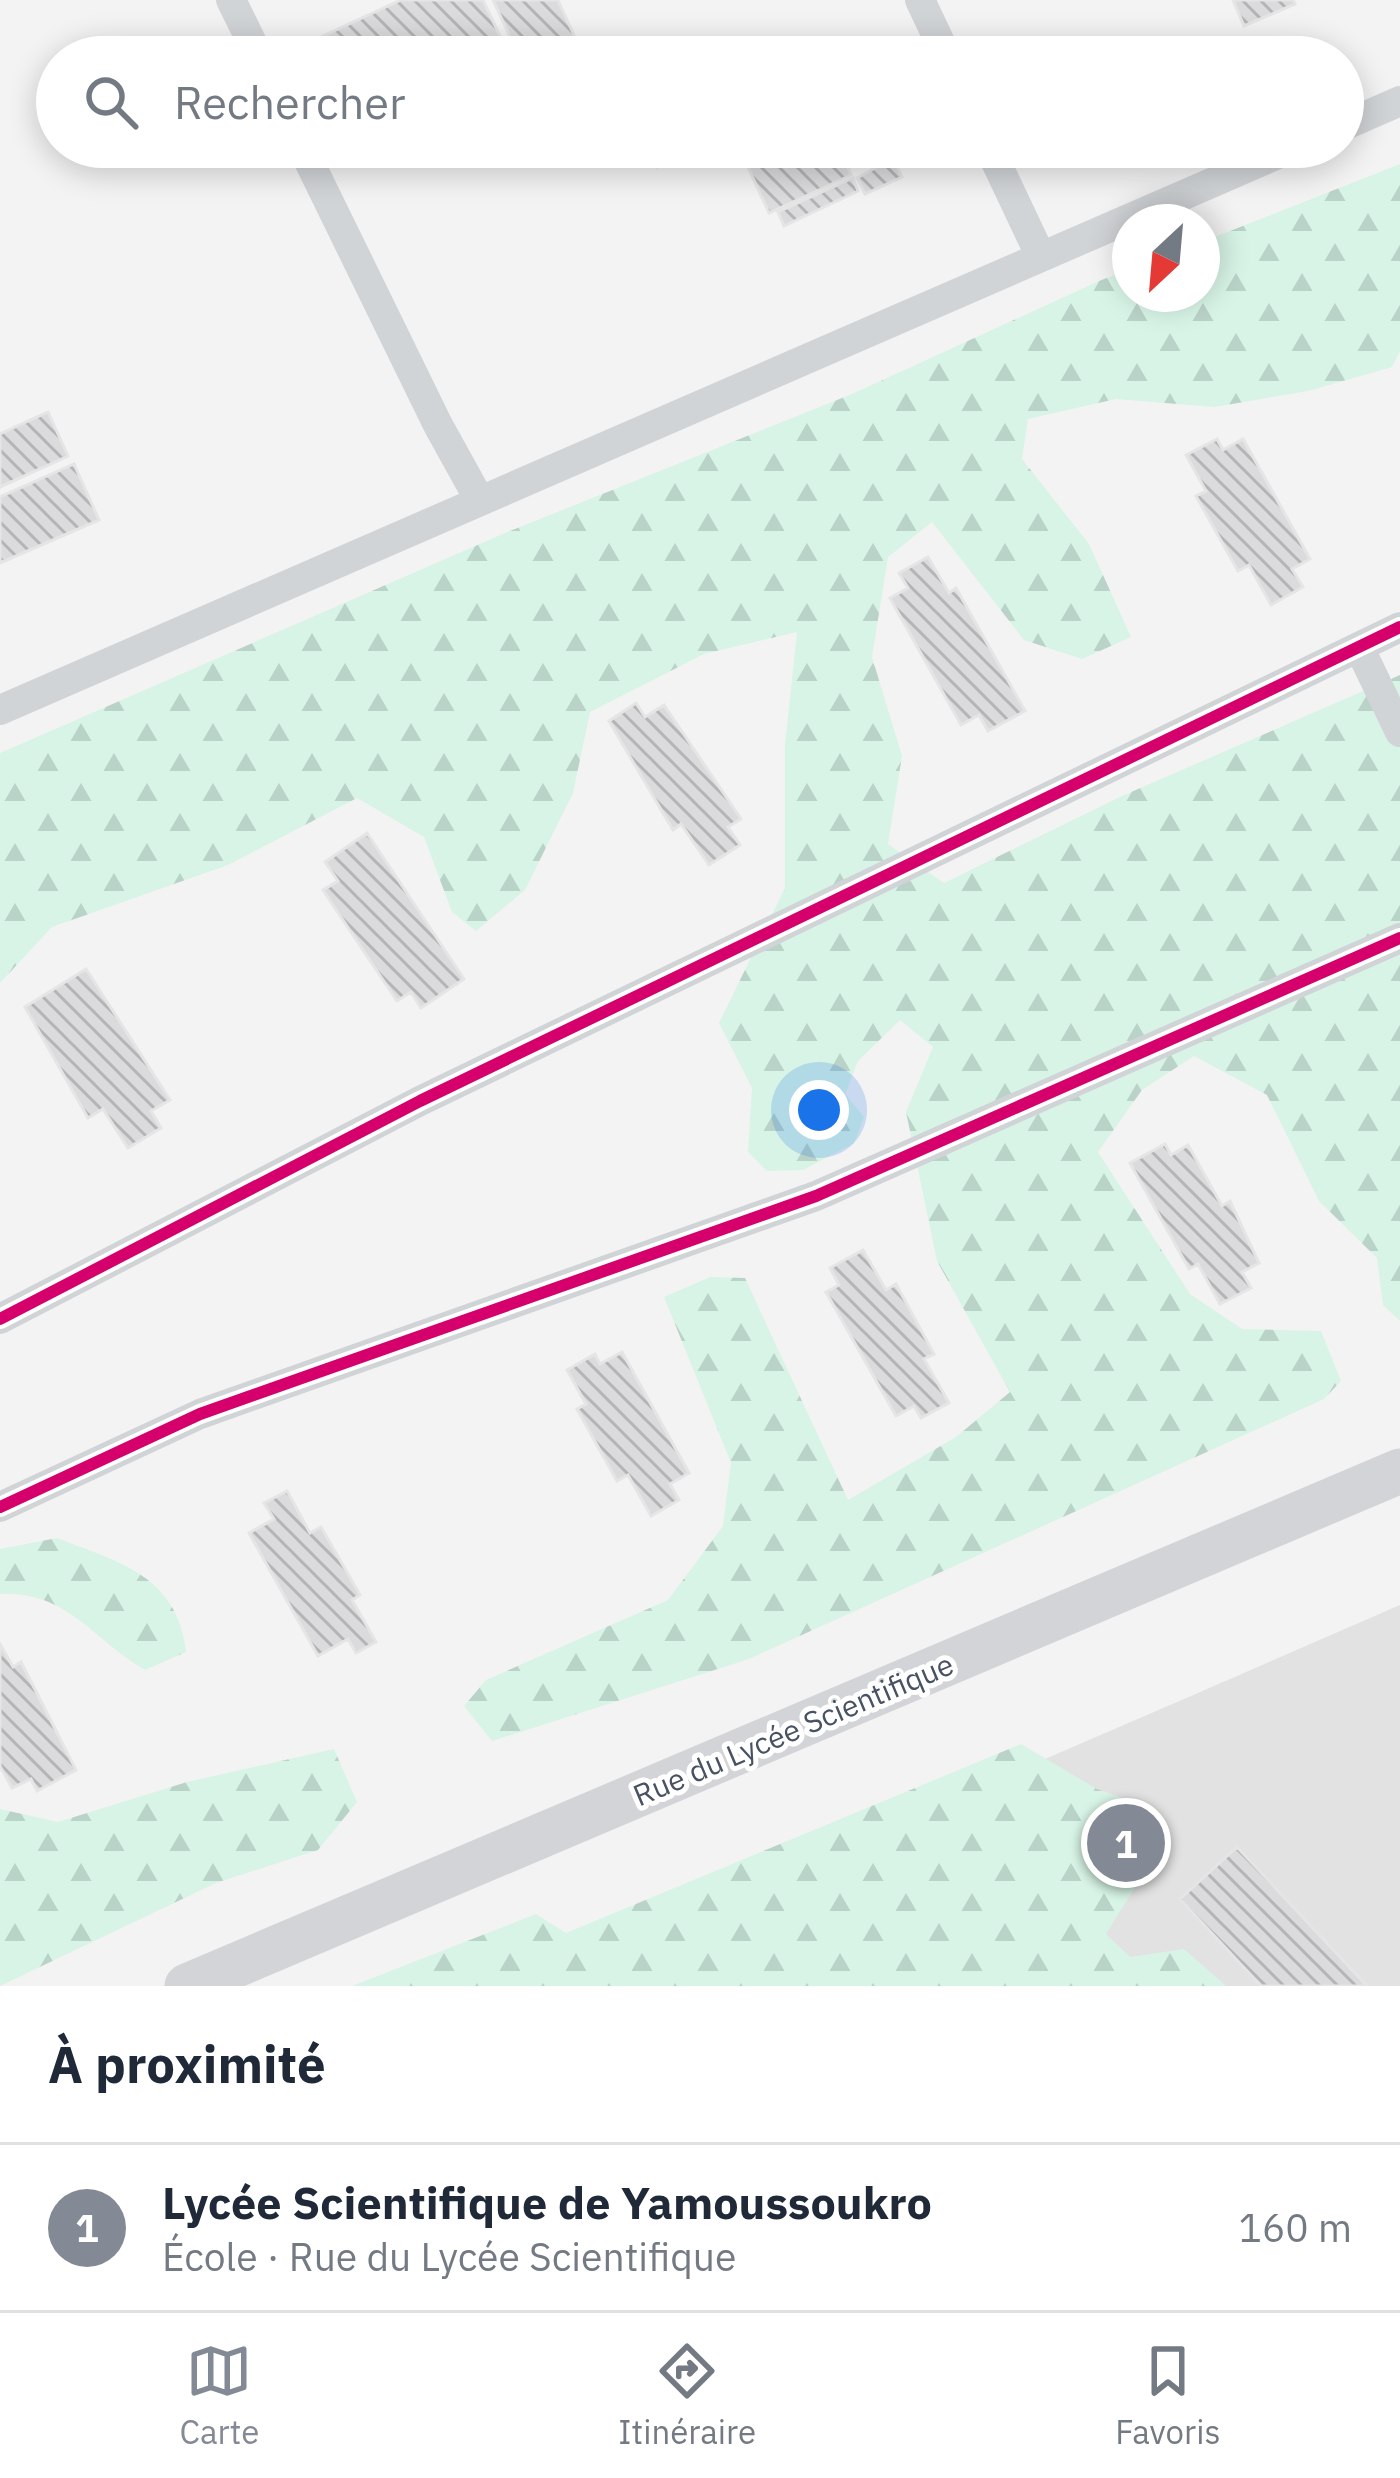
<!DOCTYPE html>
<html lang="fr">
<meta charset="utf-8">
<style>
:root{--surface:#fff;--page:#f6f6f7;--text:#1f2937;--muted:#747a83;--line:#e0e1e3;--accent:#848a95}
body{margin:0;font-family:"IBM Plex Sans",sans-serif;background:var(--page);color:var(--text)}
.compass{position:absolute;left:1112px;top:204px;width:108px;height:108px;border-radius:50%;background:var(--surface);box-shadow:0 6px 30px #0003;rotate:206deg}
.you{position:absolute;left:819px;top:1110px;width:42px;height:42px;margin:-30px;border:9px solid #fff;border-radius:50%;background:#1a73e8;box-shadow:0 0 0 18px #1a73e833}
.badge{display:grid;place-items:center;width:78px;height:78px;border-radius:50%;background:var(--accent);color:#fff;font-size:39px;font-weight:700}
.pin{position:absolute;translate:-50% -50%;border:6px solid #fff;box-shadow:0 3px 12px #0006}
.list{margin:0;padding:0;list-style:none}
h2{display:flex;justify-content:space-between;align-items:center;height:156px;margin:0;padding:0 48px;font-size:51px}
h2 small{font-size:39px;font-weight:400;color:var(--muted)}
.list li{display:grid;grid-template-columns:78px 1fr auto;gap:36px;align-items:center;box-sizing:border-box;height:168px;padding:0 48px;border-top:3px solid var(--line)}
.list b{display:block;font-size:45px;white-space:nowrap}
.list p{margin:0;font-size:39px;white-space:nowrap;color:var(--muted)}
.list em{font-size:39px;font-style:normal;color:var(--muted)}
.icon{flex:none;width:66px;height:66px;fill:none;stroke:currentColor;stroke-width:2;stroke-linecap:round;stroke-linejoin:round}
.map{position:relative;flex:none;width:1400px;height:1986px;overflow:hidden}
.search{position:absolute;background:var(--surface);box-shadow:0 6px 30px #0003;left:36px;right:36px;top:36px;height:132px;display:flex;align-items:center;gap:30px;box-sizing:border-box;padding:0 42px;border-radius:66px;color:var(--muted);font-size:45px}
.sheet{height:324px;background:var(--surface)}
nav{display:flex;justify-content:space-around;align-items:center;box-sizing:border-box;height:168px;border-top:3px solid var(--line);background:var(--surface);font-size:33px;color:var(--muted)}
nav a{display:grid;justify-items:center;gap:6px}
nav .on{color:var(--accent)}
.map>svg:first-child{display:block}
</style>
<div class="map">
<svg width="1400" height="1986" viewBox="0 0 1400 1986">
<defs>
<pattern id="forest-firs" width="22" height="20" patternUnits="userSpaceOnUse" patternTransform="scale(3)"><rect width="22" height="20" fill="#d7f4e6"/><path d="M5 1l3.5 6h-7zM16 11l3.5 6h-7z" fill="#bad3c8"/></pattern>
<pattern id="building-back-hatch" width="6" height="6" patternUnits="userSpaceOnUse" patternTransform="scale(3)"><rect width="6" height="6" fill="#dbdbdd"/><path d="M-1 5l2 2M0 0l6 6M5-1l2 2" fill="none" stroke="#b4b4b7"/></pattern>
</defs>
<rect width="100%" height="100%" fill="#f4f3f3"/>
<!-- education -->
<path fill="#e2e2e3" d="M1400,1605v381h-880l664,-287z"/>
<!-- forest -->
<path fill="url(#forest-firs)" d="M1400,164v187l-8,16 -84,24 -94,16 -98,-8 -88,20 -6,40 67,85 42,93 -49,22 -58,-19 -92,-118 -44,35 -16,100 30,99 -14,88 56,39 178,-87 278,-121v646l-17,-16 -6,-47 -58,-57 -52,-106 -73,-39 -52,34 -44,62 92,142 52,35 79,2 20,50 -17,18 -575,260 -257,82 -28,-35 22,-26 182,-80 55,-74 8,-63 -67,-166 46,-20 35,1 103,222 108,-63 54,-45 -73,-131 -31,-149 27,-65 -33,-27 -42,41 -13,33 19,23 -10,26 -51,27 -36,1 -19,-19 4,-64 -33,-65 66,-135v-143l12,-113 -93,22 -114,58 -17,81 -48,97 -49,41 -24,-19 -28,-75 -67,-39 -129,67 -176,62 -52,56v-230l505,-220 347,-139 247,-113 31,-12v25h72v-52z
M57,1538c62,24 121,38 129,114l-41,18c-52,-30 -77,-79 -145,-76v-45z
M1021,1744l76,45 54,19 -14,76 -31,50 24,23 54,-8 42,37h-874l184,-72 30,19z
M334,1749l23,53 -39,48 -102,33 -216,103v-177l58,13 129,-40z"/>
<!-- building -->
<path fill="url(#building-back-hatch)" stroke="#e5e5e6" stroke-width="3" d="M401,0h82l18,38 -40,19h-128l-10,-21z
M493,0h65l20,44 -30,13h-76l39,-18z
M1233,0h60l2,4 -51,22z
M661,147h41l-45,20 -7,-15z
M758,147h103l6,13 -19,8 3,7 -82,38 -27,-59z
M893,158l9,19 -37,17 -8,-16z
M853,178l5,13 -74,35 -6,-14z
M48,412l20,44 -68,31v-53z
M1217,439l6,11 20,-11 67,120 -18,10 11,18 -32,18 -22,-40 -11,6 -42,-75 10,-5 -20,-36z
M74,464l25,56 -99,43v-66z
M928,557l21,36 7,-5 69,123 -37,20 -9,-16 -18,10 -71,-127 18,-10 -9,-15z
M636,703l9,14 19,-12 77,114 -13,8 12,18 -31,20 -28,-41 -8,6 -64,-109z
M367,833l97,146 -43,29 -10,-16 -14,9 -74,-111 15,-9 -13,-19z
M86,969l84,131 -19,11 10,17 -33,20 -25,-39 -15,9 -63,-111z
M1165,1144l6,11 17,-10 34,61 8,-5 29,62 -17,9 9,16 -31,16 -22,-40 -9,5 -59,-106z
M863,1250l23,40 10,-6 38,70 -10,5 25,44 -28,15 -7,-12 -18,10 -70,-124 13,-7 -9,-17z
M622,1352l67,121 -19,11 9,16 -28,16 -23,-41 -11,6 -40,-72 9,-5 -19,-34 28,-16 5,10z
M287,1491l23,42 11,-6 39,68 -8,5 24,42 -20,11 -8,-14 -30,17 -69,-123 25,-14 -10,-16z
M0,1644l13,23 8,-5 55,108 -39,21 -6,-12 -19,9 -12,-22z
M1237,1847l130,139h-106l-81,-87z"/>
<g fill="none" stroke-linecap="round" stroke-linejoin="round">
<!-- street -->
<path stroke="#d1d4d7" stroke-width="30" d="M231,0l28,57
M920,0l27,57
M1343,126l57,-25
M302,147l136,278 42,76
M989,147l52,110
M1359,647l41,85
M0,710l1294,-563
M0,1319l420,-218 980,-474
M0,1507l200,-93 616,-218 584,-258"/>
<!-- secondary -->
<path stroke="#d2d4d8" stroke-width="45" d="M187,1986l1213,-515"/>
<defs>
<path id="cycleway" d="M0,1319l420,-218 980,-474
M0,1507l200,-93 616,-218 584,-258"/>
</defs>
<!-- cycleway casing -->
<use href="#cycleway" stroke="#fff" stroke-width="20"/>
<!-- cycleway -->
<use href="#cycleway" stroke="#d6006c" stroke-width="12"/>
</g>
<g text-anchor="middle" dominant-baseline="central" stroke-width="10" stroke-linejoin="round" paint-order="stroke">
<!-- street labels -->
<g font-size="30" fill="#485262" stroke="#fff">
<text transform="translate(793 1729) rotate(-23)">Rue du Lycée Scientifique</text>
</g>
</g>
</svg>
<svg class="compass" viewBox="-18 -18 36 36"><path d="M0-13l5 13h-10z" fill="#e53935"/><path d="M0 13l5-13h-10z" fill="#747a83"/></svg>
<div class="you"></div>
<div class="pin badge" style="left:1126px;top:1843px">1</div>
<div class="search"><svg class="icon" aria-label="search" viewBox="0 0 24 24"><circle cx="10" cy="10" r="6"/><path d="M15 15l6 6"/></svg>Rechercher</div>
</div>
<section class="sheet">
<h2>À proximité<small></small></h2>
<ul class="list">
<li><span class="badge">1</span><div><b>Lycée Scientifique de Yamoussoukro</b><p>École · Rue du Lycée Scientifique</p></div><em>160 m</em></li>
</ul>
</section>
<nav>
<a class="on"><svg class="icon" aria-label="map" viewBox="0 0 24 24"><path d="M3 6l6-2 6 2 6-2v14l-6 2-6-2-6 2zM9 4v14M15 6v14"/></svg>Carte</a>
<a><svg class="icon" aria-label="directions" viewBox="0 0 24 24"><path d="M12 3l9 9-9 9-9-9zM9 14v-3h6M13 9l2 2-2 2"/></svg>Itinéraire</a>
<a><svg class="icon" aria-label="saved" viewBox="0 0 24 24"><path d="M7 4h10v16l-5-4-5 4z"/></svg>Favoris</a>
</nav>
